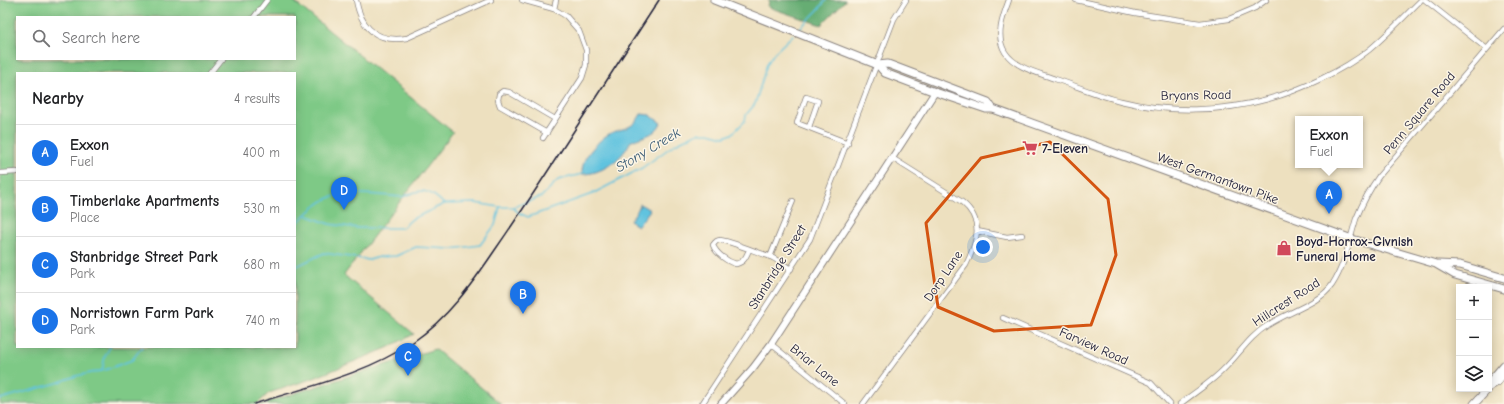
<!DOCTYPE html>
<meta charset="utf-8">
<style>
:root{--surface:#fff;--page:#f6f6f6;--text:#202124;--muted:#757577;--line:#e0e0e0;--accent:#1a73e8}
body{margin:0;font-family:"Comic Neue",sans-serif;background:var(--page);color:var(--text)}
.controls{position:absolute;right:12px;bottom:12px;display:grid;overflow:hidden;border-radius:0px;box-shadow:0 2px 10px #0003}
.controls button{width:36px;height:36px;display:grid;place-items:center;padding:0;border:0;border-bottom:1px solid var(--line);background:var(--surface);color:var(--text);font:20px sans-serif}
.you{position:absolute;left:983px;top:247px;width:14px;height:14px;margin:-10px;border:3px solid #fff;border-radius:50%;background:#1a73e8;box-shadow:0 0 0 6px #1a73e833}
.badge{display:grid;place-items:center;width:26px;height:26px;border-radius:50%;background:var(--accent);color:#fff;font-size:13px;font-weight:700}
.pin{position:absolute;translate:-50% -33px;filter:drop-shadow(0 1px 2px #0008)}
.pin::after{content:'';position:absolute;top:21px;width:14px;height:12px;background:inherit;clip-path:polygon(0 0,100% 0,50% 100%)}
.popup{position:absolute;left:1295px;top:116px;width:68px;height:52px;box-sizing:border-box;display:grid;place-content:center;border-radius:0px;background:var(--surface);filter:drop-shadow(0 1px 3px #0005);font-size:13px;white-space:nowrap;color:var(--muted)}
.popup b{font-size:15px;color:var(--text)}
.popup::after{content:'';position:absolute;left:50%;top:100%;margin-left:-8px;border:8px solid transparent;border-top-color:var(--surface)}
.list{margin:0;padding:0;list-style:none}
h2{display:flex;justify-content:space-between;align-items:center;height:52px;margin:0;padding:0 16px;font-size:17px}
h2 small{font-size:13px;font-weight:400;color:var(--muted)}
.list li{display:grid;grid-template-columns:26px 1fr auto;gap:12px;align-items:center;box-sizing:border-box;height:56px;padding:0 16px;border-top:1px solid var(--line)}
.list b{display:block;font-size:15px;white-space:nowrap}
.list p{margin:0;font-size:13px;white-space:nowrap;color:var(--muted)}
.list em{font-size:13px;font-style:normal;color:var(--muted)}
.icon{flex:none;width:22px;height:22px;fill:none;stroke:currentColor;stroke-width:2;stroke-linecap:round;stroke-linejoin:round}
.map{position:relative;flex:none;width:1504px;height:404px;overflow:hidden}
.search{position:absolute;background:var(--surface);box-shadow:0 2px 10px #0003;left:16px;top:16px;width:280px;height:44px;display:flex;align-items:center;gap:10px;box-sizing:border-box;padding:0 14px;border-radius:0px;color:var(--muted);font-size:15px}
.panel{position:absolute;background:var(--surface);box-shadow:0 2px 10px #0003;left:16px;top:72px;width:280px;height:276px;border-radius:0px}
.map>svg:first-child{display:block}
</style>
<div class="map">
<svg width="1504" height="404" viewBox="0 0 1504 404">
<rect width="100%" height="100%" fill="#fcf5e5"/>
<filter id="ink" filterUnits="userSpaceOnUse"><feTurbulence type="fractalNoise" baseFrequency=".025" numOctaves="2"/><feDisplacementMap in="SourceGraphic" scale="8" xChannelSelector="R" yChannelSelector="G"/><feConvolveMatrix kernelMatrix="1 2 1 2 8 2 1 2 1" color-interpolation-filters="sRGB"/></filter>
<filter id="wash" filterUnits="userSpaceOnUse"><feTurbulence type="fractalNoise" baseFrequency=".012" numOctaves="4" result="noise"/><feDisplacementMap in="SourceGraphic" scale="16" xChannelSelector="R" yChannelSelector="G"/><feGaussianBlur stdDeviation="0.9" result="paint"/><feColorMatrix in="noise" values="0 0 0 0 0 0 0 0 0 0 0 0 0 0 0 0 0 1.4 0 .05"/><feComposite in="paint" operator="in"/></filter>
<g filter="url(#wash)">
<rect width="100%" height="100%" fill="#ede0bf"/>
<!-- green -->
<path fill="#7ec986" stroke="#507660" fill-rule="evenodd" d="M0,0h292l161,132 -109,143 70,59 -27,14 -73,30 -45,15 -12,11h-257zM17,17h278v42h-278zM17,73h278v274h-278z
M435,349l66,55h-240z"/>
<!-- forest -->
<path fill="#66ad73" stroke="#446857" d="M769,0h77l-25,25 -53,-18z"/>
<!-- water -->
<path fill="#61c3df" stroke="#42728d" d="M641,114l9,1 11,8c-7,14 -18,12 -31,19 -7,17 -30,33 -48,32 0,-5 1,-11 3,-15 5,-9 17,-22 26,-26 15,-6 22,-4 30,-19z
M640,204l10,6 -12,16 -8,-5 10,-15z"/>
<g fill="none" stroke-linecap="round" stroke-linejoin="round">
<!-- stream -->
<path stroke="#61c3df" stroke-width="1.5" d="M797,31l21,-21 8,-10
M513,207l28,-10 17,-17 24,-6
M306,215l23,9 29,4h44l10,-9 32,-15
M295,225c10,-9 23,-24 37,-28 20,-7 50,-1 71,0 19,-10 27,-7 41,7l31,-1 25,4h12l7,6 9,4 64,-23 50,-26 33,-24 23,-11h11l15,4 8,-3 13,-13 1,-6 9,-11 12,-40 7,-11 19,-18
M295,267l29,-14 45,7 10,-3 17,-1 20,-9 36,2 28,-4 15,-20 5,-18
M102,371l3,-15 5,-9
M0,399l57,-16 19,-7 29,-6 27,-10 10,-13"/>
</g>
</g>
<g filter="url(#ink)">
<g fill="none" stroke-linecap="round" stroke-linejoin="round">
<defs>
<path id="minor" d="M356,0c5,28 21,43 51,38l84,-38
M522,0l32,9 12,7 13,15 7,19v15l-4,13 -39,60
M1009,0c-6,16 -14,36 -4,52 10,16 34,21 50,27 22,7 44,17 66,22 47,12 101,11 147,-2 31,-8 76,-29 101,-49 18,-15 35,-33 52,-50
M1076,0l59,13 65,10 29,-4 26,-11 11,-8
M1425,0l62,49
M554,9l2,-9
M254,17l13,-17
M210,73l11,-14
M809,127l9,-26 -12,-4 -9,26 51,20
M547,133l-47,-27 -2,-6 1,-6 4,-3 6,1 46,27
M0,173l17,-1
M977,231l30,6 15,-2
M749,250c-3,7 -5,12 -13,14 -8,-2 -20,-10 -23,-19 2,-3 4,-5 7,-5 4,-1 42,14 49,16 7,3 15,9 22,13
M770,257l23,-56
M1003,318l148,65 19,21
M771,344l74,60
M702,404l108,-165 84,-220 12,-19
M863,404l103,-139c11,-23 19,-44 -4,-63l-70,-44
M1180,404c15,-12 32,-22 45,-36 15,-15 25,-32 43,-43 19,-13 51,-21 64,-40 13,-20 17,-43 24,-66 6,-15 13,-29 23,-43l125,-147"/>
<path id="tertiary" d="M721,404l32,-36 18,-24 164,-252"/>
<path id="primary" d="M714,0l164,65 10,-1 100,38 5,7
M878,65l7,8 50,19 51,17h7l359,130 84,25 19,11 49,14
M1438,264l22,1 44,13
M1490,386l3,-8 11,-13
M1489,387l8,-5 7,-8
M1474,404l14,-15"/>
</defs>
<!-- minor casing -->
<use href="#minor" stroke="#88817d" stroke-width="6"/>
<!-- tertiary casing -->
<use href="#tertiary" stroke="#88817d" stroke-width="8"/>
<!-- primary casing -->
<use href="#primary" stroke="#88817d" stroke-width="9"/>
<!-- minor -->
<use href="#minor" stroke="#fff" stroke-width="4.5"/>
<!-- tertiary -->
<use href="#tertiary" stroke="#fff" stroke-width="6"/>
<!-- primary -->
<use href="#primary" stroke="#fff" stroke-width="7"/>
<!-- rail -->
<path stroke="#22223b" stroke-width="1.5" d="M254,404c53,-17 112,-30 159,-62 35,-24 59,-58 82,-92 16,-23 32,-47 47,-70 39,-60 78,-120 117,-180"/>
</g>
</g>
<!-- marked area -->
<path fill="none" stroke="#d45411" stroke-width="3" stroke-linejoin="round" d="M1050,142l58,57 8,56 -25,70 -97,6 -56,-24 -12,-84 55,-65z"/>
<!-- icons -->
<defs>
<symbol id="supermarket-bare" viewBox="-9 -9 18 18"><path d="M-6-5.5h2.5l.6 2H6L4.5 2H-2.5L-4.4-4H-6ZM-1.5 3.2a1.3 1.3 0 1 0 .1 0ZM3 3.2a1.3 1.3 0 1 0 .1 0Z" fill="#d1495b" stroke="#fcf5e5" stroke-width="2.5" paint-order="stroke"/></symbol>
<symbol id="shop-bare" viewBox="-9 -9 18 18"><path d="M-5-2.5h2.3a2.7 3.5 0 0 1 5.4 0H5L5.5 6h-11ZM-1.5-2.5h3a1.5 2.3 0 0 0-3 0Z" fill="#d1495b" stroke="#fcf5e5" stroke-width="2.5" paint-order="stroke"/></symbol>
</defs>
<g fill-rule="evenodd">
<use href="#supermarket-bare" x="1019" y="137" width="22" height="22"/>
<use href="#shop-bare" x="1273" y="237" width="22" height="22"/>
</g>
<g text-anchor="middle" dominant-baseline="central" stroke-width="3" stroke-linejoin="round" paint-order="stroke">
<!-- street labels -->
<g font-size="13" fill="#22223b" stroke="#fcf5e5">
<text transform="translate(1196 95) rotate(-1)">Bryans Road</text>
<text transform="translate(1419 113) rotate(-50)">Penn Square Road</text>
<text transform="translate(1218 178) rotate(20)">West Germantown Pike</text>
<text transform="translate(777 267) rotate(-58)">Stanbridge Street</text>
<text transform="translate(943 276) rotate(-56)">Dorp Lane</text>
<text transform="translate(1286 302) rotate(-33)">Hillcrest Road</text>
<text transform="translate(1094 346) rotate(24)">Farview Road</text>
<text transform="translate(815 365) rotate(39)">Briar Lane</text>
</g>
<!-- poi labels -->
<g font-size="13" font-weight="bold" fill="#22223b" stroke="#fcf5e5" text-anchor="start">
<text x="1042" y="148">7-Eleven</text>
<text x="1296" y="241">Boyd-Horrox-Givnish<tspan x="1296" dy="15">Funeral Home</tspan></text>
</g>
<!-- water labels -->
<g font-size="14" font-style="italic" fill="#385a74" stroke="#fcf5e5">
<text transform="translate(648 150) rotate(-31)">Stony Creek</text>
</g>
</g>
</svg>
<div class="controls">
<button>+</button>
<button>−</button>
<button><svg class="icon" aria-label="layers" viewBox="0 0 24 24"><path d="M12 4l9 5-9 5-9-5zM3 14l9 5 9-5"/></svg></button>
</div>
<div class="you"></div>
<div class="pin badge" style="left:1329px;top:214px">A</div>
<div class="popup"><b>Exxon</b>Fuel</div>
<div class="pin badge" style="left:523px;top:314px">B</div>
<div class="pin badge" style="left:408px;top:376px">C</div>
<div class="pin badge" style="left:344px;top:210px">D</div>
<div class="search"><svg class="icon" aria-label="search" viewBox="0 0 24 24"><circle cx="10" cy="10" r="6"/><path d="M15 15l6 6"/></svg>Search here</div>
<section class="panel">
<h2>Nearby<small>4 results</small></h2>
<ul class="list">
<li><span class="badge">A</span><div><b>Exxon</b><p>Fuel</p></div><em>400 m</em></li>
<li><span class="badge">B</span><div><b>Timberlake Apartments</b><p>Place</p></div><em>530 m</em></li>
<li><span class="badge">C</span><div><b>Stanbridge Street Park</b><p>Park</p></div><em>680 m</em></li>
<li><span class="badge">D</span><div><b>Norristown Farm Park</b><p>Park</p></div><em>740 m</em></li>
</ul>
</section>
</div>
